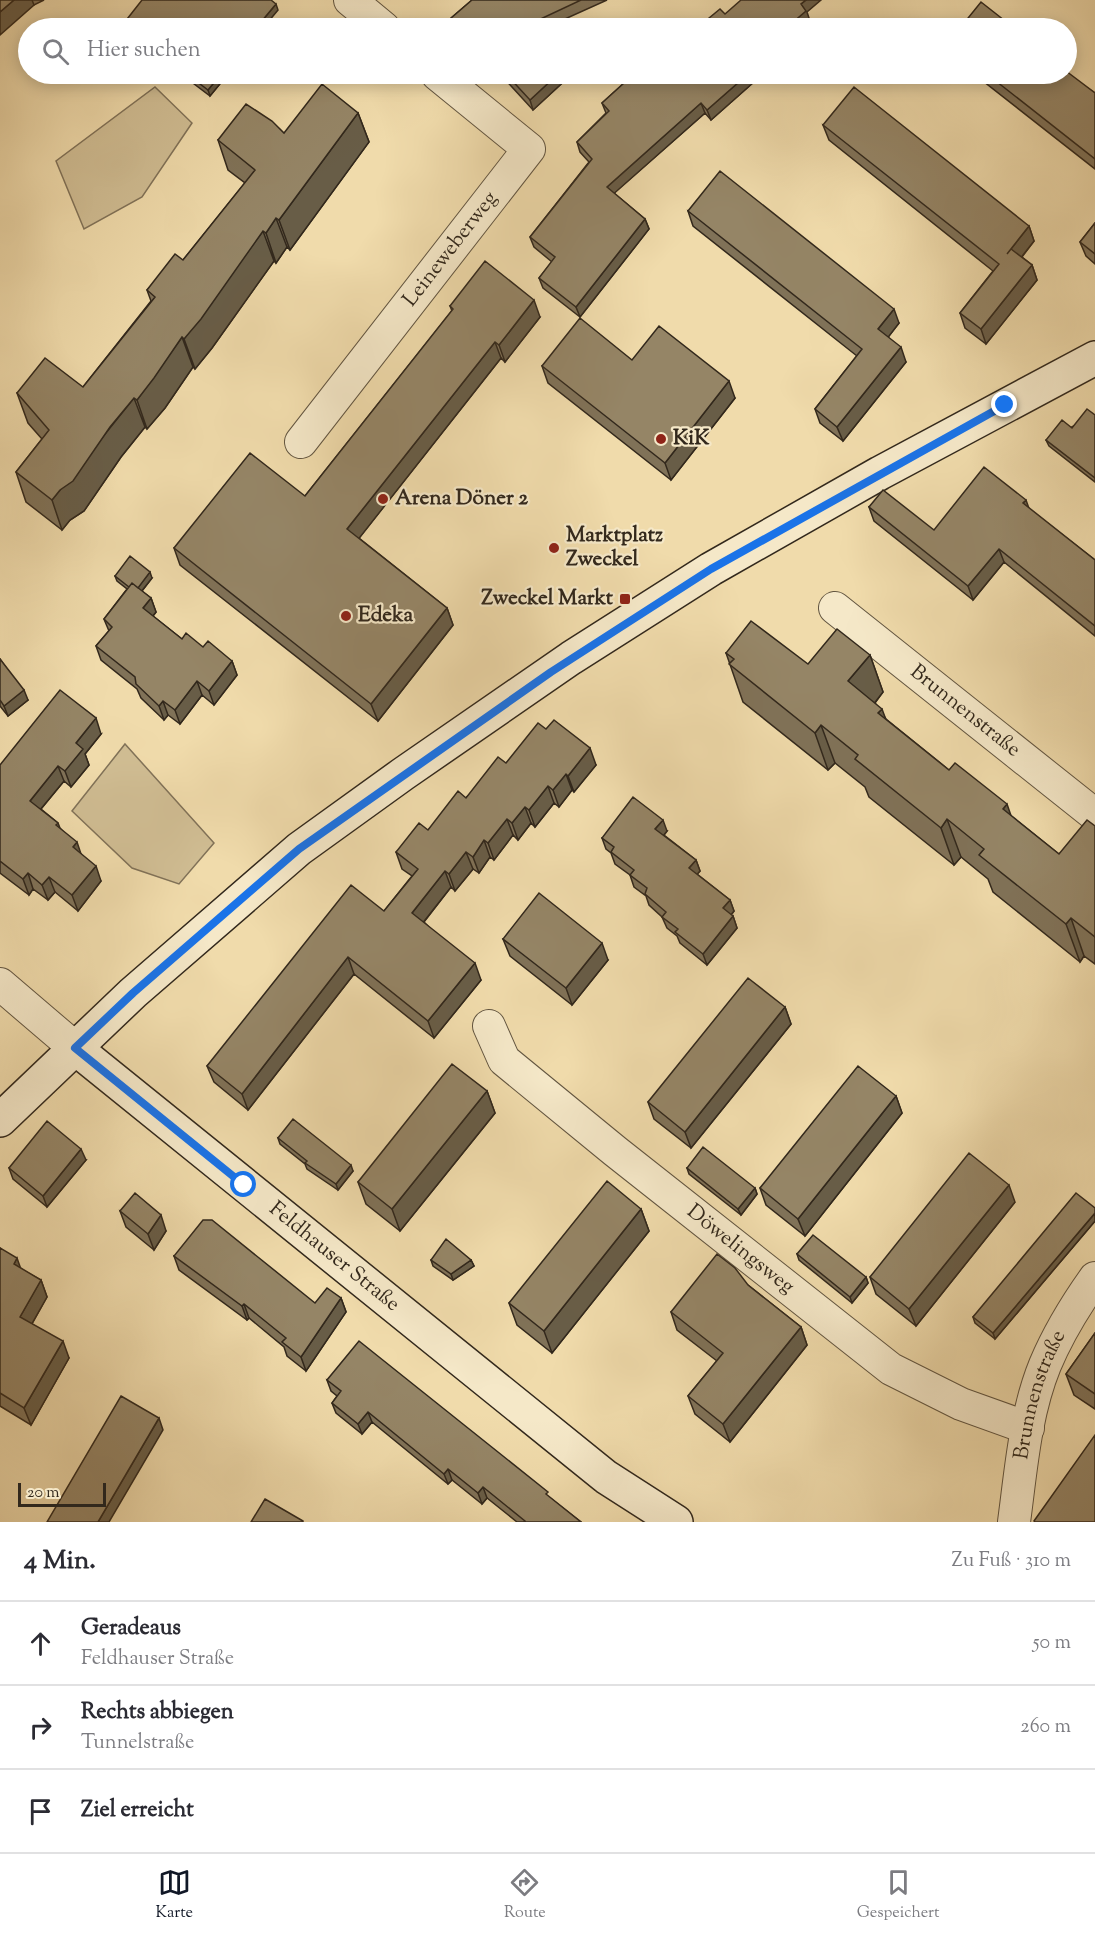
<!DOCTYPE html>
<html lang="de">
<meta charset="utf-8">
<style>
:root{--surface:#fff;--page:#f7f7f7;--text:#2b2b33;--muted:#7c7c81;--line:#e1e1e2;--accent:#111827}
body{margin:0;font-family:"Sorts Mill Goudy",serif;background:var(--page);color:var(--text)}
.scale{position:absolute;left:18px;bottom:15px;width:88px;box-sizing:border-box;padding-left:6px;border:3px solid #32281c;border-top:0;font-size:16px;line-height:21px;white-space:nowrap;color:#32281c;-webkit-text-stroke:4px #f5e8c8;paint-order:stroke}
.stop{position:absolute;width:18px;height:18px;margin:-14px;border:4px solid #1a73e8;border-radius:50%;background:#fff}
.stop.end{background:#1a73e8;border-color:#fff;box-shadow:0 2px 6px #0008}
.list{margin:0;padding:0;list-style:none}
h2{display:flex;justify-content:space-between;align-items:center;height:78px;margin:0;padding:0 24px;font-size:26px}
h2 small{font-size:20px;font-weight:400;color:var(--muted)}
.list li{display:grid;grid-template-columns:39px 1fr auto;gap:18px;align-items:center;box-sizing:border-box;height:84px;padding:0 24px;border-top:2px solid var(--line)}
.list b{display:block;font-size:22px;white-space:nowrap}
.list p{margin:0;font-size:20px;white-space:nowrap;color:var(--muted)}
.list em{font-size:20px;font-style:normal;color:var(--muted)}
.icon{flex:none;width:33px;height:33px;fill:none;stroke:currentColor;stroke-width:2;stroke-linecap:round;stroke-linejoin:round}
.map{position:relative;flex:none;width:1095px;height:1522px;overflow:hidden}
.search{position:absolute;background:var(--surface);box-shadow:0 3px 15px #0003;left:18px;right:18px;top:18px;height:66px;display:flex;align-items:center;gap:15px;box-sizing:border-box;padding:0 21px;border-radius:33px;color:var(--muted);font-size:22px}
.sheet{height:330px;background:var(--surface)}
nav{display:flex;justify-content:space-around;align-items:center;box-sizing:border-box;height:84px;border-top:2px solid var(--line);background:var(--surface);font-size:16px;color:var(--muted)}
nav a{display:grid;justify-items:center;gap:3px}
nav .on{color:var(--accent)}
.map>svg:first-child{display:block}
</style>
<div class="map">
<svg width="1095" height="1522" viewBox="0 0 1095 1522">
<rect width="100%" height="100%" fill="#f0dbab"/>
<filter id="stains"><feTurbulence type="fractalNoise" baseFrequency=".00333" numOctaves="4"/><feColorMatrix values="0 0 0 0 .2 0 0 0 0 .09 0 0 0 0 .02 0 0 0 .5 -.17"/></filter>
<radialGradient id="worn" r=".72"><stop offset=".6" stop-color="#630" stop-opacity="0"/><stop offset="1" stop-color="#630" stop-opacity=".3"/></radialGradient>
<!-- green -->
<path fill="#d0bd93" stroke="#817258" stroke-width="1.5" d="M155,87l37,36 -50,74 -58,32 -28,-68z
M125,744l89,99 -35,41 -47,-16 -60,-57z"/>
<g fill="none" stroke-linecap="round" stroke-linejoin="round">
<defs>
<g id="street">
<path d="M350,0l34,28"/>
<path id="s1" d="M301,442l228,-293 -92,-75"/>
<path id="s2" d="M835,608l260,207"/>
<path d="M0,984l75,64"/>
<path id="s3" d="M489,1026l15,34 111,91 276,218 70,35 67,24"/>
<path id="s4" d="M1014,1522c7,-52 11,-108 31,-157 13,-31 30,-59 50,-87"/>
</g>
<g id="secondary">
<path id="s5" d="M75,1048l531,429 70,45"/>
<path d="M0,1120l133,-127 166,-144 104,-75 168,-116 140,-89 169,-96 215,-115"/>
</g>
</defs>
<!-- street casing -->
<use href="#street" stroke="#625540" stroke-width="34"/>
<!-- secondary casing -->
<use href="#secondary" stroke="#32281c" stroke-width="36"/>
<!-- street -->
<use href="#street" stroke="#f5e8c8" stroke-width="32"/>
<!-- secondary -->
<use href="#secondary" stroke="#f5e8c8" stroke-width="33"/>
</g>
<!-- wall -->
<path fill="#807258" stroke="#32281c" stroke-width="1.5" d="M0,0h44l-10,5z
M472,0h135l-62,28h-101l-1,-3z
M181,74h47l-18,22z
M500,74h72l-39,36z
M634,74h129l-52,46 -6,-7 -91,80 31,26 4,10 -69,88 -37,-29 -4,-10 13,-16 -18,-15 -4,-10 59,-75 -9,-10 -3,-10 29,-29 -4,-10z
M960,74h12l-5,5z
M974,74h92l29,19v76z
M358,113l11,29 -79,108 -3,-3 -11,16 -2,-2 -62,87 -17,21 -2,-2 -28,41 -18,21 -2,-2 -24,30 -37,54 -14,9 -8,10 -36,-28 -10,-30 26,-33 -14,-16 -11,-30 66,-6 68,-86 -4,-11 36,-30 62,-77 -17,-13 -10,-30 66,-7z
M823,125l206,101 5,15 -12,16 10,8 5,15 -51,64 -21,-16 -5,-15 33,-42 -164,-131z
M688,211l211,112 -11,14 18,25 -63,79 -23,-18 -5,-14 42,-53 -164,-130z
M1095,223v41l-9,-8 -6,-14z
M450,306l90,11 -35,45 -4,-4 -142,180 88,70 6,17 -75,96 -198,-156 -6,-17 131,-52 147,-185z
M632,360l103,38 -64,82 -123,-97 -6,-17z
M1095,415v67l-46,-36 -3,-6z
M869,507l65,23 94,-22 67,52v76l-91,-74 -31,38 -99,-79z
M115,576l37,2 -10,13 9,7 5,14 -3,4 29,23 21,8 29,14 5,14 -23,30 -12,-10 -22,29 -12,-9 -4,5 -23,-22 -4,-9 -36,-29 -5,-14 13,-15 -5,-12 23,-30 -10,-8z
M726,653l82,11 62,-9 13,37 -8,11 11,16 63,51 62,46 48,38 36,-28v138l-11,-8 -4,6 -87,-70 -5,-13 -27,-22 -7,8 -85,-68 -4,-10 -30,-24 -7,7 -85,-68z
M0,659l28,41 -20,16 -8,-10z
M546,729l50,36 -22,27 -2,-2 -13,17 -5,-4 -19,24 -4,-4 -13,17 -5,-5 -19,25 -4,-3 -11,16 -6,-4 -18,22 -4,-4 -27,35 57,58 -47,58 -80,-64 -106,136 -34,-28 -7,-16 177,-155 28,-35 -10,-7 -6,-17 32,-22z
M101,734l-16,20 4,11 -18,22 -7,-6 -23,28 17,14 2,5 21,26 20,27 -23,30 -23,-19 -7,8 -15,-11 -4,6 -29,-22v-108z
M667,831l-3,4 32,25 4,11 -3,3 33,26 4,11 -3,4 2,1 4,12 -30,37 -27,-22 -3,-7 -10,-8 -5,-11 -13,-12 -3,-9 -12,-9 -4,-12 -15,-11 -4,-11 -5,-4 -4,-11z
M503,939l105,21 -36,45 -62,-49z
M785,1007l6,17 -100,124 -37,-29 -6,-17z
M487,1091l8,22 -95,118 -34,-27 -8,-22z
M896,1096l6,17 -97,123 -39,-31 -6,-17z
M278,1138l75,33 -15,19 -31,-21 -2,-5 -25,-20z
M86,1160l-39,47 -34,-28 -4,-11z
M687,1168l68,20 2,6 -16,21 -52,-41z
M1015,1202l-99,124 -40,-32 -6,-17z
M1095,1208v13l-100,118 -20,-16 -2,-6z
M641,1209l8,22 -97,122 -35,-28 -8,-22z
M120,1211l46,20 -12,19 -28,-23z
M0,1248l21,21 20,11 6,17 -15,27 37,34 -38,67 -31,-19z
M797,1254l69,23 2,6 -16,20 -53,-43z
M174,1256l141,47 26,-5 5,14 -40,59 -19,-15 -3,-9 -35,-29 -2,2 -68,-50z
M431,1260h40l3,6 -21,14 -20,-14z
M748,1285l53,42 6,18 -77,97 -35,-28 -7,-18 29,-35 -40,-31 -6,-18z
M1095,1333v76l-21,-14 -8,-21z
M327,1380l223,118 31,24h-64l-30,-24 -5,6 -30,-24 -4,4 -76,-62 -10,12 -26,-21 -4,-10 5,-7 -6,-5z"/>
<!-- shaded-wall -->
<path fill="#685d47" stroke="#32281c" stroke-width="1.5" d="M14,0h18l2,5 -34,30v-23z
M806,0h15l-14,12 3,9 -9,7h-15l15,-24z
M276,4l2,6 -15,18h-7z
M221,74h7l-18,22 -2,-6z
M558,74h14l-39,36 -3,-10z
M748,74h15l-52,46 -4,-10z
M965,74h7l-5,5z
M701,103l4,10 -95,84 -3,-10z
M358,113l11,29 -79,108 -11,-30z
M276,218l11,29 -11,16 -10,-30z
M645,219l4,10 -69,88 -4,-10z
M1029,226l5,15 -22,28 -5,-15z
M263,231l11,30 -62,87 -17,21 -11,-30z
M1032,265l5,15 -51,64 -5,-15z
M534,300l6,17 -35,45 -6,-17z
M894,309l5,14 -16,21 -5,-15z
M182,337l11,30 -28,41 -18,21 -10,-29z
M495,342l6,16 -148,188 -6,-17z
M901,347l5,15 -63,79 -6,-14z
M729,381l6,17 -64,82 -6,-17z
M134,398l11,29 -24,30 -37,54 -14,9 -8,10 -10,-30z
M1026,500l5,14 -8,-11z
M999,549l5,13 -31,38 -5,-14z
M150,572l2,6 -15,19 -2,-6z
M151,598l5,14 -8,10 -5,-14z
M447,608l6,17 -75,96 -7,-17z
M870,655l13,37 -21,27 -14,-38z
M232,661l5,14 -23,30 -5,-14z
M197,681l5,14 -22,29 -5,-14z
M24,690l4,10 -20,16 -4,-10z
M163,701l5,14 -4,5 -5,-14z
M882,709l14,38 -18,-34z
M96,718l5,16 -16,20 4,11 -18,22 -6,-16 11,-28z
M821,725l14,38 -7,7 -13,-37z
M590,748l6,17 -22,27 -6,-16z
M58,766l6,15 -29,35 -5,-15z
M566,774l6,16 -13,17 -6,-17z
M548,786l6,17 -19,24 -6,-17z
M1007,804l13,38 -17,-33z
M525,807l6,16 -13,17 -6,-17z
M507,819l6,16 -19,25 -6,-17z
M947,819l14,38 -7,8 -13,-37z
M663,820l4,11 -7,9 -5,-11z
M484,840l6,17 -11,16 -6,-16z
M77,842l5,15 -9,-10z
M466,852l7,17 -18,22 -6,-17z
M696,860l4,11 -7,8 -4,-11z
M96,866l5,15 -23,30 -6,-16z
M445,871l6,16 -33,42 -6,-16z
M28,873l5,16 -4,6 -6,-16z
M49,877l6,15 -7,8 -6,-15z
M730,900l4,11 -7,9 -4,-12z
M733,916l4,12 -30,37 -4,-11z
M1071,918l13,38 -4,6 -14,-38z
M602,943l6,17 -36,45 -6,-17z
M348,957l6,17 -106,136 -6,-16z
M475,963l6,17 -47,58 -6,-17z
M785,1007l6,17 -100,124 -6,-16z
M487,1091l8,22 -95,118 -8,-22z
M896,1096l6,17 -97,123 -7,-17z
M81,1149l5,11 -39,47 -4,-11z
M351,1165l2,6 -15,19 -2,-6z
M1009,1185l6,17 -99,124 -7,-17z
M755,1188l2,6 -16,21 -3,-6z
M641,1209l8,22 -97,122 -8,-22z
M1095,1213v8l-100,118 -2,-6z
M161,1215l5,16 -12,19 -6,-16z
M17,1258l6,17 -9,-11z
M471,1260l3,6 -21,14 -2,-6z
M866,1277l2,6 -16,20 -2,-6z
M41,1280l6,17 -21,37 -6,-17z
M341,1298l5,14 -40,59 -5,-14z
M244,1304l5,14 -2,2 -5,-14z
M801,1327l6,18 -77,97 -7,-18z
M63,1341l6,17 -38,67 -7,-17z
M368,1412l4,10 -10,12 -4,-10z
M159,1418l4,12 -54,92h-11z
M448,1469l4,11 -4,4 -4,-10z
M483,1487l4,11 -5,6 -4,-11z"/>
<!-- building -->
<path fill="#958566" stroke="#32281c" stroke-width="1.5" d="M0,0h14l-14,12z
M142,0h129l5,4 -20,24h-126l-6,-5z
M472,0h109l-49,23 5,5h-91l-3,-3z
M741,0h65l-5,4 5,7 -20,17h-89l23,-19 5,5z
M981,2l33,26h-54z
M1066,71l29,22v66l-108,-85h79z
M187,74h34l-13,16z
M506,74h52l-28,26z
M634,74h114l-41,36 -6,-7 -94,84 38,32 -69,88 -37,-29 16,-21 -25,-20 62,-78 -15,-17 32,-31 -7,-8z
M322,84l36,29 -79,107 -3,-2 -10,15 -3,-2 -62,88 -17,20 -2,-2 -28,41 -17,22 -3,-2 -24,29 -37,54 -13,9 -8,10 -36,-28 33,-42 -32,-37 28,-35 38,29 72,-90 -8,-7 28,-36 8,6 72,-90 -37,-30 28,-36 26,17 12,12z
M854,87l175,139 -22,28 4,-5 21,16 -51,64 -21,-16 39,-49 -176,-139z
M720,171l174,138 -16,20 23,18 -64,80 -22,-18 47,-60 -174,-138z
M1095,223v31l-15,-12z
M485,261l49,39 -35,45 -4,-3 -148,187 100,79 -76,96 -197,-156 76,-95 55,43 148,-187 -3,-3z
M580,318l52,42 27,-34 70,55 -64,82 -123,-97z
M1087,409l8,6v63l-49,-38 16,-20 10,8z
M984,467l42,33 -3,3 72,57v66l-96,-77 -31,37 -99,-79 14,-17 51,40z
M130,556l20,16 -12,16 -6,-5 -3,4 -14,-11z
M132,583l19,15 -8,10 39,31 4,-6 17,14 5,-6 24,20 -23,30 -12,-10 -22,29 -12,-9 -4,5 -23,-22 -1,-7 -39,-31 16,-19 -8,-8z
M751,621l57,43 29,-35 33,26 -22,26 34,28 -4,4 71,57 6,-7 52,41 -4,5 56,45 28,-34 8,6v111l-24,-19 -5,6 -87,-69 5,-6 -37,-30 -6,9 -86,-69 3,-4 -37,-30 -6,8 -86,-69 5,-5 -8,-6z
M0,659l24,31 -20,16 -4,-6z
M60,690l36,28 -20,25 7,6 -18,22 -7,-5 -28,35 28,22 -2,2 21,17 -4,5 23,19 -24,29 -23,-18 -7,8 -14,-12 -5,6 -23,-18v-96z
M554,720l36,28 -22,28 -2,-2 -13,16 -5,-4 -19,24 -4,-3 -13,16 -5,-4 -19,24 -4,-3 -11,17 -7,-5 -17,22 -4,-3 -33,42 63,50 -47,58 -80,-64 -106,137 -35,-28 144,-181 33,26 34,-42 -22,-17 23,-29 9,7 30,-39 8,7 32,-41 8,6 32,-40 8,6z
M633,797l30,23 -8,9 41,31 -7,8 41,32 -7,8 10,8 -30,38 -28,-22 3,-3 -16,-12 4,-5 -21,-18 2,-6 -17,-13 4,-5 -23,-18 3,-5 -12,-9z
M539,893l63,50 -36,45 -63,-49z
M748,978l37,29 -100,125 -37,-30z
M452,1064l35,27 -95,118 -34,-27z
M858,1066l38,30 -98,123 -38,-31z
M293,1119l58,46 -15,19 -31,-21 2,-2 -29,-23z
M47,1121l34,28 -38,47 -34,-28z
M703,1147l52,41 -17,21 -51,-41z
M969,1153l40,32 -100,124 -39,-32z
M607,1181l34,28 -97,122 -35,-28z
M135,1193l26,22 -13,19 -28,-23z
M1076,1193l19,15v5l-102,120 -20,-16z
M203,1220h9l103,83 12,-15 14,10 -40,59 -19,-15 4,-4 -42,-34 -2,2 -68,-50z
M813,1235l53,42 -16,20 -53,-43z
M446,1239l25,21 -20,14 -20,-14z
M0,1248l17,10 -3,6 27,16 -21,37 43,24 -39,67 -24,-15z
M717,1254l18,14 13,17 53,42 -78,97 -35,-28 35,-43 -52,-41z
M1095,1333v61l-29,-20z
M359,1341l189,151 -2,2 35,28h-57l1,-1 -42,-34 -5,6 -30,-24 -4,5 -76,-62 -10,12 -26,-21 9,-12 -14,-11z
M121,1396l38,22 -61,104h-51z
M1095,1435v87h-60l-1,-1z
M265,1499l38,22v1h-52z"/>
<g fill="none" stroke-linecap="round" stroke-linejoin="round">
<!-- route -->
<path stroke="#1a73e8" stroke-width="8" d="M244,1185l-169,-137 58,-55 166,-144 252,-177 160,-103 294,-164"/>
</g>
<!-- markers -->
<g fill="#8f2418" stroke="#f5e8c8" stroke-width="2">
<circle cx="661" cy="439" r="6"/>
<circle cx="383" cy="499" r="6"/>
<circle cx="554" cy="548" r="6"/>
<rect x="619" y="593" width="12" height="12" rx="3"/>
<circle cx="346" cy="616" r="6"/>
</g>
<g text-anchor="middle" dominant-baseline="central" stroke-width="4.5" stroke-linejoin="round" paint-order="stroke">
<!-- street labels -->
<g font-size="21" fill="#32281c" stroke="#f5e8c8">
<text stroke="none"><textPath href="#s1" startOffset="244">Leineweberweg</textPath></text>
<text stroke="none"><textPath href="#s2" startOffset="166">Brunnenstraße</textPath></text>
<text stroke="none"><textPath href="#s3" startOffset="340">Döwelingsweg</textPath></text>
<text stroke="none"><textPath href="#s5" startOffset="333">Feldhauser Straße</textPath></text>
<text stroke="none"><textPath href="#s4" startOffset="130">Brunnenstraße</textPath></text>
</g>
<!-- poi labels -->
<g font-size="21" font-weight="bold" fill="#32281c" stroke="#f5e8c8" text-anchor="start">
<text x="673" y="439">KiK</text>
<text x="395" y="499">Arena Döner 2</text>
<text x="566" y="536">Marktplatz<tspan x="566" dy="24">Zweckel</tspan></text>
<text x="613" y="599" text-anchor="end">Zweckel Markt</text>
<text x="358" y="616">Edeka</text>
</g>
</g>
<rect width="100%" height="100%" filter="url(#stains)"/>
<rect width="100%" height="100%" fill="url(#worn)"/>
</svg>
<div class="scale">20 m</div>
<div class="stop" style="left:244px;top:1185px"></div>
<div class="stop end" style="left:1005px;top:405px"></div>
<div class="search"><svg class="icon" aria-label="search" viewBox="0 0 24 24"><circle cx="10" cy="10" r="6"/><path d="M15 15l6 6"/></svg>Hier suchen</div>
</div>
<section class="sheet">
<h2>4 Min.<small>Zu Fuß · 310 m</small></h2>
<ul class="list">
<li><svg class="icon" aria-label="ahead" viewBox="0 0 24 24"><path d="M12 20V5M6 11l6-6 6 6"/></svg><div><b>Geradeaus</b><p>Feldhauser Straße</p></div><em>50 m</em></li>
<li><svg class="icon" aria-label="right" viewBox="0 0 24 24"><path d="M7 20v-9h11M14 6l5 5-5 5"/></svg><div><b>Rechts abbiegen</b><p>Tunnelstraße</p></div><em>260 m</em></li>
<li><svg class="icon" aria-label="arrive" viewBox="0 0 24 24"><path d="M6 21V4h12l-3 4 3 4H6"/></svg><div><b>Ziel erreicht</b></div></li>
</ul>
</section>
<nav>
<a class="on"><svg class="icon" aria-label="map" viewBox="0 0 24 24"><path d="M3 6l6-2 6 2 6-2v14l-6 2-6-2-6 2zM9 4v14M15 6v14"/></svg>Karte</a>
<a><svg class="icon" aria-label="directions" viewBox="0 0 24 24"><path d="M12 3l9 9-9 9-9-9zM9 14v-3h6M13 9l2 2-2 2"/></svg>Route</a>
<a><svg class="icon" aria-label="saved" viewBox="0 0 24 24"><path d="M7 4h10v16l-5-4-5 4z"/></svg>Gespeichert</a>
</nav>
